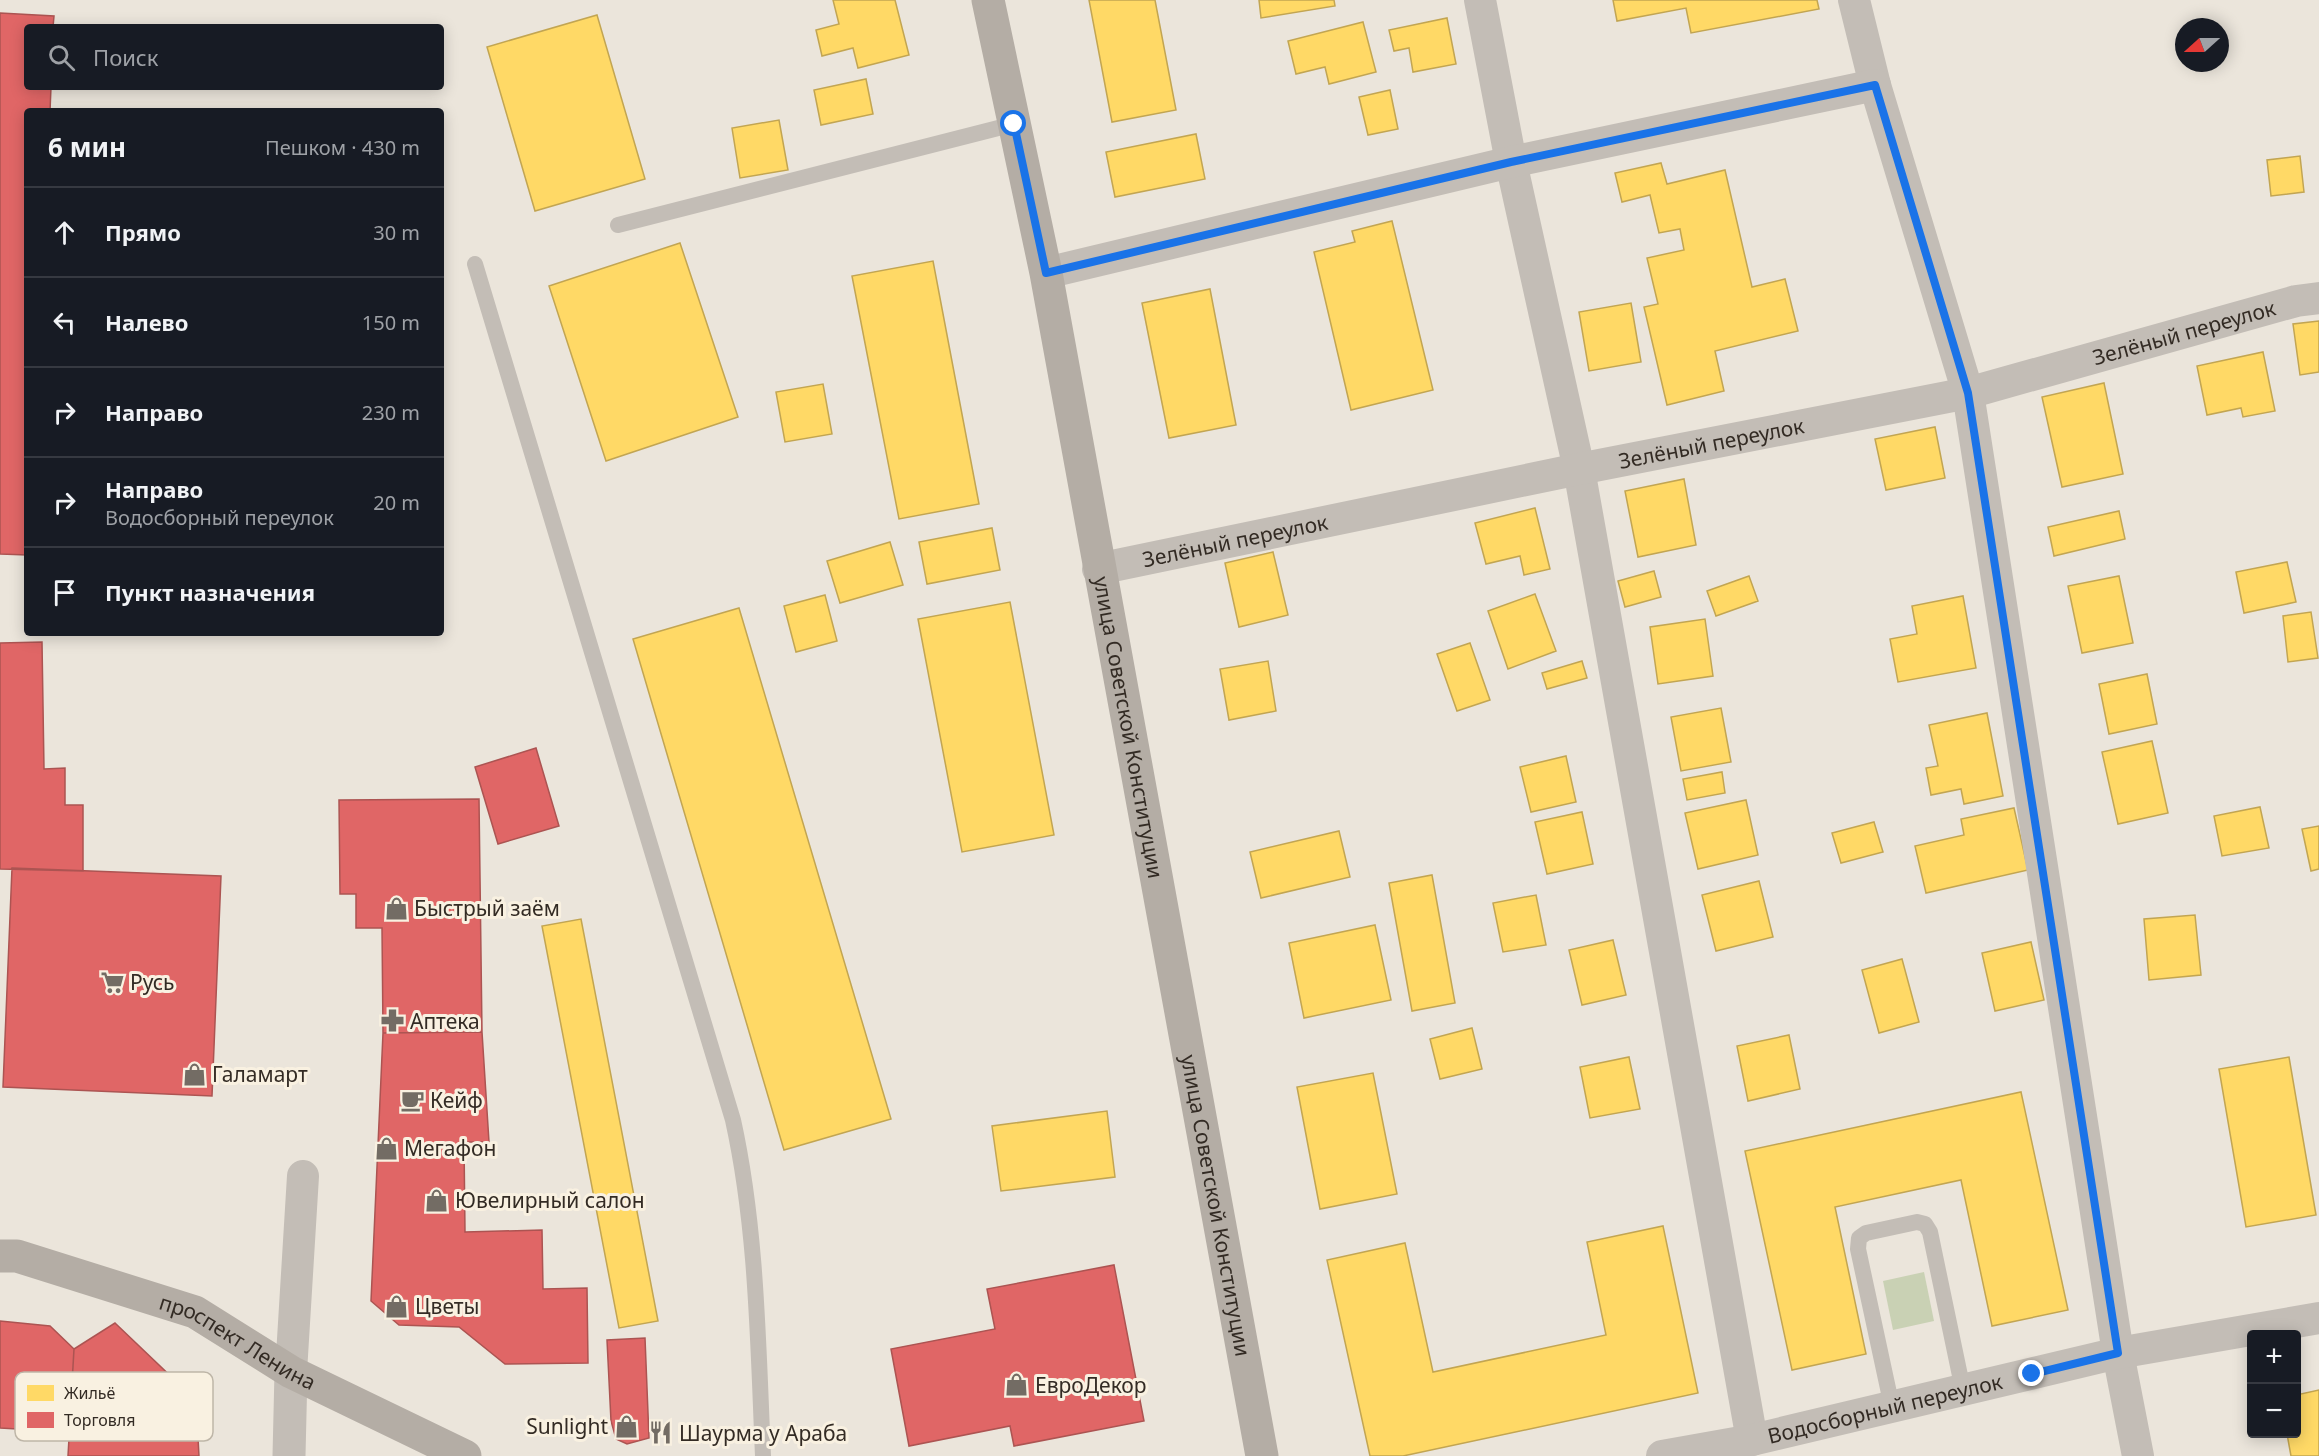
<!DOCTYPE html>
<html lang="ru">
<meta charset="utf-8">
<style>
:root{--surface:#171b24;--page:#242831;--text:#f1f3f6;--muted:#9ea1a6;--line:#363941}
body{margin:0;font-family:"Noto Sans",sans-serif;background:var(--page);color:var(--text)}
.controls{position:absolute;right:18px;bottom:18px;display:grid;overflow:hidden;border-radius:6px;box-shadow:0 3px 15px #0003}
.controls button{width:54px;height:54px;display:grid;place-items:center;padding:0;border:0;border-bottom:2px solid var(--line);background:var(--surface);color:var(--text);font:30px sans-serif}
.compass{position:absolute;left:2175px;top:18px;width:54px;height:54px;border-radius:50%;background:var(--surface);box-shadow:0 3px 15px #0003;rotate:249deg}
.stop{position:absolute;width:18px;height:18px;margin:-14px;border:4px solid #1a73e8;border-radius:50%;background:#fff}
.stop.end{background:#1a73e8;border-color:#fff;box-shadow:0 2px 6px #0008}
.list{margin:0;padding:0;list-style:none}
h2{display:flex;justify-content:space-between;align-items:center;height:78px;margin:0;padding:0 24px;font-size:26px}
h2 small{font-size:20px;font-weight:400;color:var(--muted)}
.list li{display:grid;grid-template-columns:39px 1fr auto;gap:18px;align-items:center;box-sizing:border-box;height:90px;padding:0 24px;border-top:2px solid var(--line)}
.list b{display:block;font-size:22px;white-space:nowrap}
.list p{margin:0;font-size:20px;white-space:nowrap;color:var(--muted)}
.list em{font-size:20px;font-style:normal;color:var(--muted)}
.icon{flex:none;width:33px;height:33px;fill:none;stroke:currentColor;stroke-width:2;stroke-linecap:round;stroke-linejoin:round}
.map{position:relative;flex:none;width:2319px;height:1456px;overflow:hidden}
.search{position:absolute;background:var(--surface);box-shadow:0 3px 15px #0003;left:24px;top:24px;width:420px;height:66px;display:flex;align-items:center;gap:15px;box-sizing:border-box;padding:0 21px;border-radius:6px;color:var(--muted);font-size:22px}
.panel{position:absolute;background:var(--surface);box-shadow:0 3px 15px #0003;left:24px;top:108px;width:420px;height:528px;border-radius:6px}
.map>svg:first-child{display:block}
</style>
<div class="map">
<svg width="2319" height="1456" viewBox="0 0 2319 1456">
<rect width="100%" height="100%" fill="#ebe5db"/>
<!-- green -->
<path fill="#c9d1b4" d="M1924,1272l10,49 -41,9 -10,-49z"/>
<!-- homes -->
<path fill="#ffd966" stroke="#c2a552" stroke-width="1.5" d="M833,0h62l14,55 -51,13 -5,-20 -31,8 -6,-26 23,-6z
M1089,0h66l21,110 -64,12z
M1259,0h75l1,6 -74,12z
M1613,0h204l2,9 -128,24 -5,-25 -69,13z
M597,15l48,164 -110,32 -48,-164z
M1447,18l9,46 -43,8 -4,-24 -15,3 -5,-21z
M1363,22l13,50 -47,12 -4,-17 -29,7 -8,-33z
M866,79l7,35 -52,11 -7,-35z
M1390,90l8,39 -30,6 -9,-38z
M779,120l9,50 -48,8 -8,-50z
M1196,134l9,45 -90,18 -9,-45z
M2300,156l4,36 -33,4 -4,-36z
M1661,163l6,21 58,-14 27,117 33,-8 13,52 -83,20 9,40 -57,14 -23,-98 14,-3 -11,-46 37,-8 -4,-21 -21,4 -9,-38 -28,7 -7,-29z
M1392,221l41,169 -82,20 -37,-158 41,-10 -3,-11z
M680,243l58,174 -132,44 -57,-175z
M933,261l46,243 -80,15 -47,-243z
M1210,289l26,136 -67,13 -27,-135z
M1631,303l10,59 -52,9 -10,-59z
M2319,321v51l-19,3 -7,-51z
M2263,352l12,59 -32,6 -2,-9 -34,7 -10,-49z
M2104,383l19,91 -61,13 -20,-90z
M823,384l9,50 -47,8 -9,-50z
M1935,427l10,51 -59,12 -11,-51z
M1684,479l12,66 -58,12 -13,-66z
M1535,508l15,61 -26,6 -4,-19 -34,8 -11,-41z
M2119,511l6,28 -71,17 -6,-29z
M992,528l8,42 -73,14 -8,-42z
M890,542l13,43 -63,18 -13,-42z
M1273,552l15,63 -49,12 -14,-64z
M2287,562l9,40 -52,11 -8,-41z
M1654,571l7,26 -36,10 -7,-26z
M1749,576l9,25 -42,15 -9,-25z
M2119,576l14,67 -51,10 -14,-67z
M1535,594l21,57 -48,18 -20,-58z
M825,595l12,46 -41,11 -12,-46z
M1963,596l13,72 -78,14 -8,-43 27,-5 -5,-28z
M1010,602l44,233 -92,17 -44,-233z
M739,608l152,511 -107,31 -151,-511z
M2311,612l7,46 -30,4 -5,-46z
M1705,619l8,57 -55,8 -8,-57z
M1470,643l20,57 -33,11 -20,-57z
M1268,661l8,50 -47,9 -9,-51z
M1582,661l5,17 -40,11 -5,-16z
M2147,674l10,50 -48,10 -10,-50z
M1721,708l10,54 -50,9 -10,-54z
M1987,713l16,83 -39,8 -3,-15 -30,6 -5,-27 12,-2 -9,-41z
M2152,741l16,72 -50,11 -16,-72z
M1566,756l10,46 -45,10 -11,-45z
M1722,772l3,21 -38,7 -4,-21z
M1746,800l12,55 -60,14 -13,-56z
M2260,807l9,41 -47,8 -8,-40z
M2014,808l14,62 -102,23 -11,-47 49,-11 -3,-16z
M1582,812l11,52 -46,10 -12,-52z
M1874,822l9,30 -42,11 -9,-30z
M2319,826v43l-8,2 -9,-42z
M1339,831l11,46 -89,21 -11,-46z
M1432,875l23,128 -43,8 -23,-128z
M1759,881l14,56 -57,14 -14,-56z
M1536,895l10,50 -43,7 -10,-49z
M2195,915l6,60 -52,5 -5,-61z
M581,919l77,402 -39,7 -77,-402z
M1375,925l16,75 -87,18 -15,-75z
M1613,940l13,55 -44,10 -13,-55z
M2031,942l13,58 -49,11 -13,-58z
M1902,959l17,63 -40,11 -17,-63z
M1472,1028l10,41 -42,10 -10,-40z
M1789,1035l11,54 -52,12 -11,-55z
M1629,1057l11,52 -50,9 -10,-51z
M2289,1057l27,158 -70,12 -27,-158z
M1373,1073l24,121 -77,15 -23,-122z
M2021,1092l47,218 -76,16 -31,-146 -126,27 31,147 -74,16 -47,-219z
M1107,1111l8,66 -114,14 -9,-65z
M1663,1226l35,167 -295,63h-33l-43,-196 78,-17 28,129 173,-37 -19,-93z
M2319,1390v66h-28l-4,-22h9v-39z"/>
<!-- shops -->
<path fill="#e06666" stroke="#ac5452" stroke-width="1.5" d="M0,13l54,3 -1,11h-26v60h24l-1,24h-23v444l-27,-1z
M42,642l2,127 21,-1v37h18v66l-83,-2v-226z
M536,748l23,78 -61,18 -23,-77z
M479,799l3,233 -99,1 -1,-105h-26v-34h-16l-1,-94z
M12,868l209,8 -9,220 -209,-9z
M482,1032l7,110h-25l1,90 77,-2 1,59 44,-1 1,75 -83,1 -46,-37 -60,-2 -28,-24 12,-268z
M1114,1265l30,156 -130,25 -4,-20 -101,20 -18,-97 104,-20 -8,-40z
M0,1321l50,5 24,23 -5,83 -69,-4z
M115,1323l68,65 15,50 1,18h-131l6,-107z
M645,1338l4,100 -22,6 -11,-5 -5,-18 -4,-81z"/>
<g fill="none" stroke-linecap="round" stroke-linejoin="round">
<!-- service -->
<path stroke="#c3bdb6" stroke-width="16" d="M618,225l396,-101
M475,264l258,856c24,109 25,224 30,336
M1892,1407l-34,-158 1,-11 7,-5 51,-11 8,2 5,8 33,158"/>
<!-- minor -->
<g stroke="#c3bdb6" stroke-width="32">
<path d="M1480,0l31,162 68,307 173,971"/>
<path d="M1854,0l21,85 93,308 150,960 20,103"/>
<path d="M1046,273l465,-111 364,-77"/>
<path id="s1" d="M1098,569l481,-100 389,-76 328,-92 23,-3"/>
<path d="M291,1372l12,-196"/>
<path id="s2" d="M1662,1456l90,-16 366,-87 201,-35"/>
</g>
<!-- tertiary -->
<path stroke="#c3bdb6" stroke-width="33" d="M289,1456l2,-84"/>
<!-- secondary -->
<g stroke="#b4ada5" stroke-width="33">
<path id="s3" d="M988,0l58,273 216,1183"/>
<path id="s4" d="M0,1256h17l178,56 96,60 174,84"/>
</g>
</g>
<g fill="none" stroke-linecap="round" stroke-linejoin="round">
<!-- route -->
<path stroke="#1a73e8" stroke-width="8" d="M1014,124l32,149 465,-111 364,-77 93,308 150,960 -86,21"/>
</g>
<!-- icons -->
<defs>
<symbol id="shop-bare" viewBox="-9 -9 18 18"><path d="M-5-2.5h2.3a2.7 3.5 0 0 1 5.4 0H5L5.5 6h-11ZM-1.5-2.5h3a1.5 2.3 0 0 0-3 0Z" fill="#736c64" stroke="#f9f1e1" stroke-width="2.5" paint-order="stroke"/></symbol>
<symbol id="supermarket-bare" viewBox="-9 -9 18 18"><path d="M-6-5.5h2.5l.6 2H6L4.5 2H-2.5L-4.4-4H-6ZM-1.5 3.2a1.3 1.3 0 1 0 .1 0ZM3 3.2a1.3 1.3 0 1 0 .1 0Z" fill="#736c64" stroke="#f9f1e1" stroke-width="2.5" paint-order="stroke"/></symbol>
<symbol id="pharmacy-bare" viewBox="-9 -9 18 18"><path d="M-2-6h4v4h4v4h-4v4h-4v-4h-4v-4h4Z" fill="#736c64" stroke="#f9f1e1" stroke-width="2.5" paint-order="stroke"/></symbol>
<symbol id="cafe-bare" viewBox="-9 -9 18 18"><path d="M-5.5-4.5H6V0H3Q3 3.5 0 3.5H-2.5Q-5.5 3.5-5.5 0ZM3-3.2v2h1.7v-2ZM-6 4.5H4V6H-6Z" fill="#736c64" stroke="#f9f1e1" stroke-width="2.5" paint-order="stroke"/></symbol>
<symbol id="restaurant-bare" viewBox="-9 -9 18 18"><path d="M-5-6h1v4h1v-4h1v4h1v-4h1v5L-1.5 .5V6h-2V.5L-5-1ZM5-6V6H3V1.5H1.5Q1.5-4 5-6Z" fill="#736c64" stroke="#f9f1e1" stroke-width="2.5" paint-order="stroke"/></symbol>
</defs>
<g fill-rule="evenodd">
<use href="#shop-bare" x="380" y="892" width="33" height="33"/>
<use href="#supermarket-bare" x="96" y="966" width="33" height="33"/>
<use href="#pharmacy-bare" x="376" y="1004" width="33" height="33"/>
<use href="#shop-bare" x="178" y="1058" width="33" height="33"/>
<use href="#cafe-bare" x="396" y="1084" width="33" height="33"/>
<use href="#shop-bare" x="370" y="1132" width="33" height="33"/>
<use href="#shop-bare" x="420" y="1184" width="33" height="33"/>
<use href="#shop-bare" x="380" y="1290" width="33" height="33"/>
<use href="#shop-bare" x="1000" y="1368" width="33" height="33"/>
<use href="#shop-bare" x="610" y="1410" width="33" height="33"/>
<use href="#restaurant-bare" x="644" y="1416" width="33" height="33"/>
</g>
<g text-anchor="middle" dominant-baseline="central" stroke-width="6" stroke-linejoin="round" paint-order="stroke">
<!-- street labels -->
<g font-size="21" fill="#332b24" stroke="#f9f1e1">
<text stroke="none"><textPath href="#s1" startOffset="1112">Зелёный переулок</textPath></text>
<text stroke="none"><textPath href="#s1" startOffset="626">Зелёный переулок</textPath></text>
<text stroke="none"><textPath href="#s1" startOffset="140">Зелёный переулок</textPath></text>
<text stroke="none"><textPath href="#s3" startOffset="741">улица Советской Конституции</textPath></text>
<text stroke="none"><textPath href="#s3" startOffset="1227">улица Советской Конституции</textPath></text>
<text stroke="none"><textPath href="#s4" startOffset="255">проспект Ленина</textPath></text>
<text stroke="none"><textPath href="#s2" startOffset="228">Водосборный переулок</textPath></text>
</g>
<!-- poi labels -->
<g font-size="21" fill="#332b24" stroke="#f9f1e1" text-anchor="start">
<text x="414" y="908">Быстрый заём</text>
<text x="130" y="982">Русь</text>
<text x="410" y="1021">Аптека</text>
<text x="212" y="1074">Галамарт</text>
<text x="430" y="1100">Кейф</text>
<text x="404" y="1148">Мегафон</text>
<text x="455" y="1200">Ювелирный салон</text>
<text x="415" y="1306">Цветы</text>
<text x="1035" y="1385">ЕвроДекор</text>
<text x="608" y="1426" text-anchor="end">Sunlight</text>
<text x="679" y="1433">Шаурма у Араба</text>
</g>
</g>
<!-- legend -->
<rect x="15" y="1372" width="198" height="69" rx="9" fill="#f9f1e1" stroke="#beb6a8" stroke-width="1.5"/>
<rect x="27" y="1385" width="27" height="16" fill="#ffd966"/>
<rect x="27" y="1412" width="27" height="16" fill="#e06666"/>
<g font-size="16" fill="#332b24">
<text x="64" y="1399">Жильё</text>
<text x="64" y="1426">Торговля</text>
</g>
</svg>
<div class="controls">
<button>+</button>
<button>−</button>
</div>
<svg class="compass" viewBox="-18 -18 36 36"><path d="M0-13l5 13h-10z" fill="#e53935"/><path d="M0 13l5-13h-10z" fill="#9ea1a6"/></svg>
<div class="stop" style="left:1014px;top:124px"></div>
<div class="stop end" style="left:2032px;top:1374px"></div>
<div class="search"><svg class="icon" aria-label="search" viewBox="0 0 24 24"><circle cx="10" cy="10" r="6"/><path d="M15 15l6 6"/></svg>Поиск</div>
<section class="panel">
<h2>6 мин<small>Пешком · 430 m</small></h2>
<ul class="list">
<li><svg class="icon" aria-label="ahead" viewBox="0 0 24 24"><path d="M12 20V5M6 11l6-6 6 6"/></svg><div><b>Прямо</b></div><em>30 m</em></li>
<li><svg class="icon" aria-label="left" viewBox="0 0 24 24"><path d="M17 20v-9H6M10 6l-5 5 5 5"/></svg><div><b>Налево</b></div><em>150 m</em></li>
<li><svg class="icon" aria-label="right" viewBox="0 0 24 24"><path d="M7 20v-9h11M14 6l5 5-5 5"/></svg><div><b>Направо</b></div><em>230 m</em></li>
<li><svg class="icon" aria-label="right" viewBox="0 0 24 24"><path d="M7 20v-9h11M14 6l5 5-5 5"/></svg><div><b>Направо</b><p>Водосборный переулок</p></div><em>20 m</em></li>
<li><svg class="icon" aria-label="arrive" viewBox="0 0 24 24"><path d="M6 21V4h12l-3 4 3 4H6"/></svg><div><b>Пункт назначения</b></div></li>
</ul>
</section>
</div>
